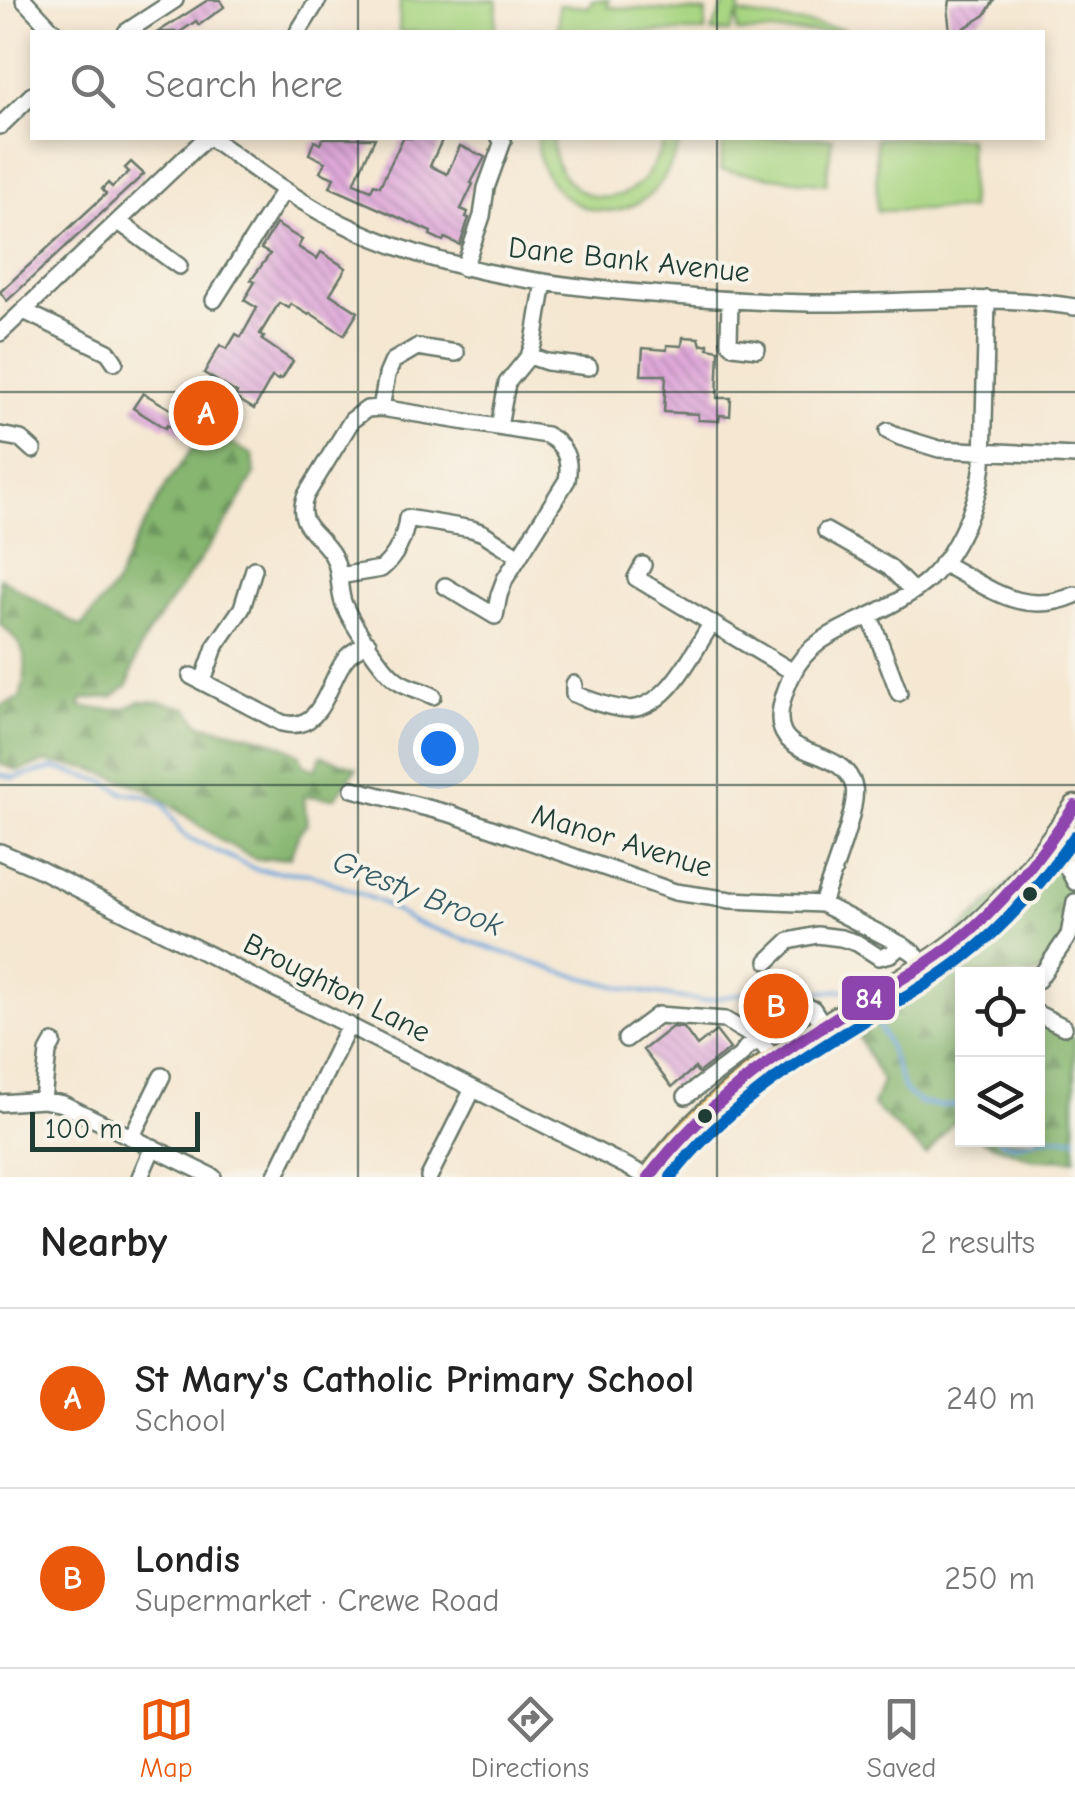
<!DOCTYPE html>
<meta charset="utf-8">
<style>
:root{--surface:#fff;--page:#f6f6f6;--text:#222;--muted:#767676;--line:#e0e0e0;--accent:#ea580c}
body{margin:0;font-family:"Comic Neue",sans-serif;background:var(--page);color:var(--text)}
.controls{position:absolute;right:30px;bottom:30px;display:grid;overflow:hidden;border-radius:0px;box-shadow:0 5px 15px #0003}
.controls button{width:90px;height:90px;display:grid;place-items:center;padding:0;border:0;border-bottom:2px solid var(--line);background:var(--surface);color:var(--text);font:50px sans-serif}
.scale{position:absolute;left:30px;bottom:25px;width:170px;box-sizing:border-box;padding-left:10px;border:5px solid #1f3d34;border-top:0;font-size:28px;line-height:35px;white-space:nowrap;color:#1f3d34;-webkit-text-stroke:8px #f7f3e8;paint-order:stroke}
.you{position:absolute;left:438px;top:748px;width:35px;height:35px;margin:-25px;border:8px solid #fff;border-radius:50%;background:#1a73e8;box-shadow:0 0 0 15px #1a73e833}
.badge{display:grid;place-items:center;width:65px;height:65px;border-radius:50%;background:var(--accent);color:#fff;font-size:32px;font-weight:700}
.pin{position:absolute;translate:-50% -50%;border:5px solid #fff;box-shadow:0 2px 10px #0006}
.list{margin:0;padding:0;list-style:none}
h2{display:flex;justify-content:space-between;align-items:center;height:130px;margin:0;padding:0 40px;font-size:42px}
h2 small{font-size:32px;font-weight:400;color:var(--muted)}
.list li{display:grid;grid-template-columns:65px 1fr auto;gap:30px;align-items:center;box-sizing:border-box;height:180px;padding:0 40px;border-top:2px solid var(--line)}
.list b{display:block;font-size:38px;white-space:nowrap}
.list p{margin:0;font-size:32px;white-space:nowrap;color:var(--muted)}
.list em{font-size:32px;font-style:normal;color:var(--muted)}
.icon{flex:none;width:55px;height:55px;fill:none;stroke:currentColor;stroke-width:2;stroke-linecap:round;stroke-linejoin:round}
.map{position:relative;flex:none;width:1075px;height:1177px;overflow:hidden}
.search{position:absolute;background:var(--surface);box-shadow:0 5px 15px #0003;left:30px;right:30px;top:30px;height:110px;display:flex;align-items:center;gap:25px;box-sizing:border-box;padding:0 35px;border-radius:0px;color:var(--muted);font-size:38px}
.sheet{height:490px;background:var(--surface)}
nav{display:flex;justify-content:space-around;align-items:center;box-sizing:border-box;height:140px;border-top:2px solid var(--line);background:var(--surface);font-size:28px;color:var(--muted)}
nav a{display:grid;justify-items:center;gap:5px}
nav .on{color:var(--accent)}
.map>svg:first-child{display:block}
</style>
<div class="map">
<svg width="1075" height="1177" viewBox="0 0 1075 1177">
<defs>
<pattern id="forest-firs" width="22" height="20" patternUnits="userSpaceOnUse" patternTransform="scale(2.5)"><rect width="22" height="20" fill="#86b670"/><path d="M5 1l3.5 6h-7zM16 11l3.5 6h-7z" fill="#6d955d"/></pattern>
<pattern id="building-back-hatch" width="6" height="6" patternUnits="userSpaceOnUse" patternTransform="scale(2.5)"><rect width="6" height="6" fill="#dfa9d9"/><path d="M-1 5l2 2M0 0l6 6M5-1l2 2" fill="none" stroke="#b48bb1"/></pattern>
</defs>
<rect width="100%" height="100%" fill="#f7f3e8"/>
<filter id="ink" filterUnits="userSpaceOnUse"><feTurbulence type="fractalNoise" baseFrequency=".01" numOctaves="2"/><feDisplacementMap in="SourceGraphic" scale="20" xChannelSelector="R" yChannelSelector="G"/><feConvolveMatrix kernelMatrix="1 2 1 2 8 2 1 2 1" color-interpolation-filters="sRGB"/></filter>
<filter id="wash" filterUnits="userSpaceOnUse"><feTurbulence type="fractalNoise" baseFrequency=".0048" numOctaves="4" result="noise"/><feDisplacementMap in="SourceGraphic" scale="40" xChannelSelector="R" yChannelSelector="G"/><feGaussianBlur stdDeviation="2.25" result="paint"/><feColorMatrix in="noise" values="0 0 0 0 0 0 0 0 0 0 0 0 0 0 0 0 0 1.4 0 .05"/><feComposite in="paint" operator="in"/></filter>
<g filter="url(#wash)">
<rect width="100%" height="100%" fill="#f5e7d1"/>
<!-- forest -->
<path fill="url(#forest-firs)" stroke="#527a52" stroke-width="2.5" d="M214,435l39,20 2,19 -25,43 -81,115 -10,18 -11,35 -15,12 -30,2 -3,8c19,2 44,6 60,-6l21,1 26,6 13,16 63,14 18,7 18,9 5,11 12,5 5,-15 36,13 -22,30 -31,-2 3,28 -8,9 -9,24 -33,3 -35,-19 -75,-52 -58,-21 -45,-6 -25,9 -19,-7v-58l20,-8c10,-35 8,-51 -20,-74v-46l81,49 34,-41 17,-39 35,-63 25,-35 11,-1z
M1046,848l29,37v37l-37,52h-76v153l-8,-6 -28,34 -53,-49 9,-25 -28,-53 69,-62z
M1038,1015l37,24v120l-40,1 -54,-20h57z"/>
<!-- pitch -->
<path fill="#a8d582" stroke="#64895b" stroke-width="2.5" d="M400,0h97l-2,32h-96z
M592,0h17l-2,7 99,5 -1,20h-147l1,-27 30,2z
M726,0h15l-2,14 106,15v3h-108l1,-18 -8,18h-18z
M537,138h16c-3,41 40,76 79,51 18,-11 25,-32 34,-51h17c-10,21 -17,44 -36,59 -48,36 -111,-2 -110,-59z
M724,138h108l-6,46 -106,-14z
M876,138h93l1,71 -93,2z"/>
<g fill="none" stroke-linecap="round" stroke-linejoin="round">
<!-- stream -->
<path stroke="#6da6dc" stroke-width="4" d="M0,774l14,4 41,-10 51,14 17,11 20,2 21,10 17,27 10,7 66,31 54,4 69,28 34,20 144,49 73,19 71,11 77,-14h21l19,5 25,-2 17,4
M868,1007l18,33 19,52 16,11 19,3 22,-1
M999,1140c17,10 32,-1 50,-2 9,-1 17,1 26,0"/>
</g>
<g id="blocks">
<!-- building -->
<path fill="url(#building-back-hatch)" d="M208,0h12l4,7 -25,18 -3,-4 -16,11h-22z
M950,0h44l-9,15 -27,17h-8l-2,-18z
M323,138h52l-21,45 17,7 3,-6 6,2 23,-48h40l-13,28 17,8 13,-28 25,11 -14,26 2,1 -12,25 7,3 -2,5 3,1 -9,27 -15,-7 -2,3 -13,-6 1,-3 -101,-45 4,-9 -14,-6 5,-10 -16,-8 5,-13 6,3z
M131,162l13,12 -137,127 -7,-9 106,-98 -4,-5 6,-6 4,4 17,-15 -4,-4z
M276,224l26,16 -4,7 19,12 4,-7 25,16 -16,26 28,18 -14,23 -34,-22 -1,2 -18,-11 -2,4 -10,-5 -19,31 4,3 -2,3 31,21 -11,18 -3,-1 -1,2 -6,-3 -18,32 -20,-12 3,-4 -33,-20 16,-28 7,4 9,-15 5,3 16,-29 -13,-8 11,-18 -4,-2 19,-26 -9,-5z
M683,337l16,1 2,7 7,-1v4l11,2 -2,48h14l-1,18 -10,-1 -1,6 -21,-1v-6l-34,-2 2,-37h-25l2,-27 24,2v-5l15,1z
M143,393l67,39 -10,14 -33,-21 -2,3 -32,-20z
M672,1027l12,1 13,18 19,-15 14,18 -32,24 -3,-5 -23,19 -29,-37z"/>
</g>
</g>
<g filter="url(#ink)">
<use href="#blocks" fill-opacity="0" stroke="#6a786b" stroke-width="2.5"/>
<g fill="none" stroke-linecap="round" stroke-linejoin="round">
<defs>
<path id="minor" d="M24,0l30,32
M126,32l49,-32
M298,32l20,-32
M0,126l32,-31
M211,138c37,26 73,54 113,76 101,55 215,71 328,80 58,5 116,9 174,9 83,0 166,-10 249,4
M119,222l60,44
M464,268l18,-52 4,-28 17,-47 -3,-3
M214,300l70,-110
M730,300l-1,42 4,4 24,3
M24,311l84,41 7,10
M0,333l206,-195
M529,356l18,6 42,5
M381,408l6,-33 6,-14 24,-14 39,6
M499,427l8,-44 22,-27 5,-14 10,-60
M888,431l12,6 39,12 136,7
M0,435l21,4 12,11
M826,531l63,36 24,24
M942,563c47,24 80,55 133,32
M643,565l-7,13 157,94
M339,576l42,-7c15,-12 24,-32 26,-51l65,11 11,4 36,23
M870,616l29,77
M191,676l91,47c42,11 45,-43 65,-66 5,-6 14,-10 21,-14
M203,681l12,-34 27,-39 12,-39
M574,684v10c16,6 35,14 53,15 41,0 65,-56 85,-86
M433,696c-11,-6 -26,-8 -36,-16 -15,-10 -48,-61 -54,-78 -5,-15 -2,-32 -10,-46 -12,-23 -40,-29 -27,-61l46,-75 15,-11 14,-1 165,27c19,9 25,25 21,45l-62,99 -6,16 -4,21 -50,-30
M353,789l98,25 224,78 56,8 91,4 80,41 13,9 8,12
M1052,839l23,43
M0,852l37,16 611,309
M822,904c7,-23 37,-96 32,-117 -13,-51 -107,-15 -62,-112 15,-33 47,-45 77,-59 21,-10 42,-21 59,-36 28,-26 51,-78 55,-116l4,-165
M768,961l21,-20 28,-6 24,3 16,5 22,14 12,-3 11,-9
M1038,980l31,-45 6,-33
M1038,1014l26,13
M626,1039l32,-24 67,5 34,20 14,18
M686,1096l54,-40 6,-8 13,-8 6,-13 37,-22 11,4 11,17
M43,1100l5,-48 5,-9
M0,1103l43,-3 20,4 150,73
M132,1136l30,-60
M140,1177l13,-30
M275,1177l74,-152
M429,1177l44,-88"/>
<path id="major" d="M649,1177c52,-74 127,-123 203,-169 35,-21 71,-40 103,-65 48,-36 86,-88 120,-137"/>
</defs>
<!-- minor casing -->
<use href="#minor" stroke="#6a786b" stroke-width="20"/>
<!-- major casing -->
<use href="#major" stroke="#6a786b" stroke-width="25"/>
<!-- minor -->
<use href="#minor" stroke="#fff" stroke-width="15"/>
<!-- major -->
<use href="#major" stroke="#f6c16b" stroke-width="20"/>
<defs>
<path id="bus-1" d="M649,1177c55,-72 126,-123 203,-169 35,-21 71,-40 103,-65 49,-38 85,-87 120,-137"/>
<path id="bus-2" d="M671,1177c50,-65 119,-111 188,-153 35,-21 71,-40 103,-65 45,-34 80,-77 113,-123"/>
</defs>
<!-- bus-1 casing -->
<use href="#bus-1" stroke="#f7f3e8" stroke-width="20"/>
<!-- bus-2 casing -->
<use href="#bus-2" stroke="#f7f3e8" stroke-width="20"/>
<!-- bus-1 -->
<use href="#bus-1" stroke="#8e44ad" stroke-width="12"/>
<!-- bus-2 -->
<use href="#bus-2" stroke="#0065bd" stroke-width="12"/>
</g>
</g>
<!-- grid -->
<path fill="none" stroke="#1f3d34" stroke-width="2.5" stroke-opacity="0.55" d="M358,0v32M717,0v32M358,138v1039M717,138v1039M0,392h1075M0,785h1075"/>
<!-- markers -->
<g fill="#1f3d34" stroke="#f7f3e8" stroke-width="4">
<circle cx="1030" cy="894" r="9"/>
<circle cx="705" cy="1116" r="9"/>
</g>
<g text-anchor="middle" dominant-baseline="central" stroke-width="8" stroke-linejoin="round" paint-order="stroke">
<!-- street labels -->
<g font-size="30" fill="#1f3d34" stroke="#f7f3e8">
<text transform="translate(629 260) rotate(6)">Dane Bank Avenue</text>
<text transform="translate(622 841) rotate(17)">Manor Avenue</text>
<text transform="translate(337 988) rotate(27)">Broughton Lane</text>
</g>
<!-- water labels -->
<g font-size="32" font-style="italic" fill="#365c66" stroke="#f7f3e8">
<text transform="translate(418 893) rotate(22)">Gresty Brook</text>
</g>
</g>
<rect stroke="#f7f3e8" stroke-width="4" x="840" y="974" width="57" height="48" rx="10" fill="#8e44ad"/>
<g font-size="28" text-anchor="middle" font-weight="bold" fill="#fff">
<text x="869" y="1008">84</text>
</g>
</svg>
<div class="controls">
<button><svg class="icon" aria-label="locate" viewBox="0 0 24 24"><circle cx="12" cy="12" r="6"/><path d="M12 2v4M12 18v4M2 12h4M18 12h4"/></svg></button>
<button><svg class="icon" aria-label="layers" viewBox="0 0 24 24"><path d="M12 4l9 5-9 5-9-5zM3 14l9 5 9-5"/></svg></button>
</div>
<div class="scale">100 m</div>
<div class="you"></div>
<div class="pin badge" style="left:206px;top:413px">A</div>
<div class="pin badge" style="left:776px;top:1006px">B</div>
<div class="search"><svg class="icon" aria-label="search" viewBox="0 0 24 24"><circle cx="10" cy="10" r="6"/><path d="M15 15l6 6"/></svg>Search here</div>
</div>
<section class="sheet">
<h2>Nearby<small>2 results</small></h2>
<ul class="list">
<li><span class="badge">A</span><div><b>St Mary's Catholic Primary School</b><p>School</p></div><em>240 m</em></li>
<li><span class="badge">B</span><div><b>Londis</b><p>Supermarket · Crewe Road</p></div><em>250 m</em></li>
</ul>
</section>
<nav>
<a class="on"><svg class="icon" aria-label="map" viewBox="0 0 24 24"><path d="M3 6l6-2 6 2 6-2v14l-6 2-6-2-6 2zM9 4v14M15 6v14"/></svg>Map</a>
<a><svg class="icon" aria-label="directions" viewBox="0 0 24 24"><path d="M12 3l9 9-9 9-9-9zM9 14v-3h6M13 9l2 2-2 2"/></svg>Directions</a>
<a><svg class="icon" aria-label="saved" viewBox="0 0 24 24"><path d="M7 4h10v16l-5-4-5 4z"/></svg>Saved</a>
</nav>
